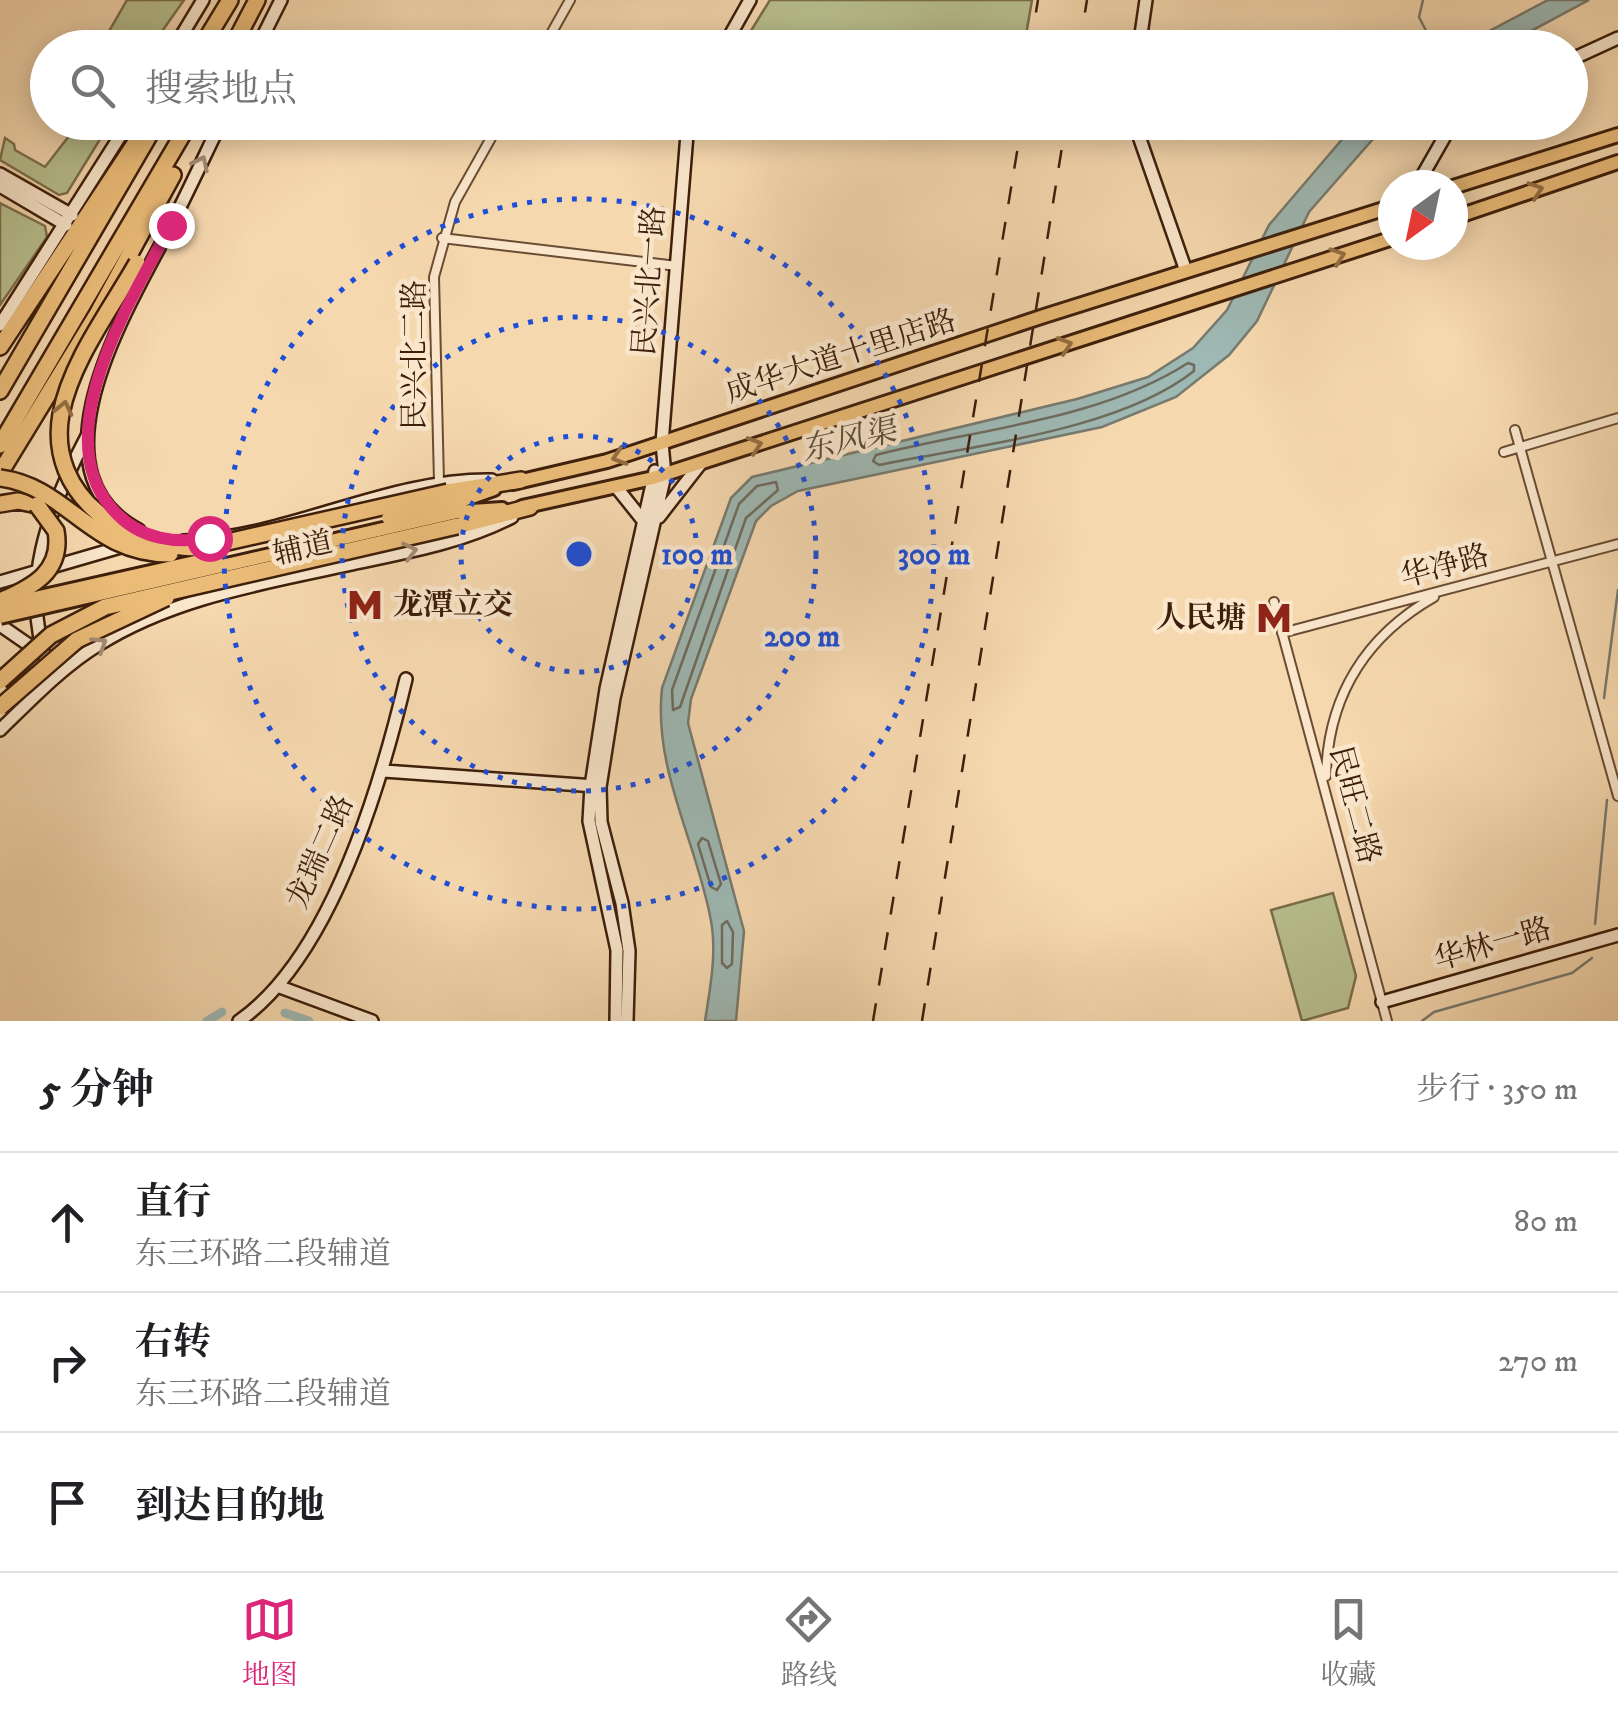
<!DOCTYPE html>
<html lang="zh">
<meta charset="utf-8">
<style>
:root{--surface:#fff;--page:#f2f2f2;--text:#202124;--muted:#757577;--line:#e0e0e0;--accent:#db2777}
body{margin:0;font-family:"IM FELL DW Pica","Noto Serif SC",serif;background:var(--page);color:var(--text)}
.compass{position:absolute;left:1378px;top:170px;width:90px;height:90px;border-radius:50%;background:var(--surface);box-shadow:0 5px 25px #0003;rotate:213deg}
.stop{position:absolute;width:30px;height:30px;margin:-22px;border:8px solid #db2777;border-radius:50%;background:#fff}
.stop.end{background:#db2777;border-color:#fff;box-shadow:0 2px 10px #0008}
.list{margin:0;padding:0;list-style:none}
h2{display:flex;justify-content:space-between;align-items:center;height:130px;margin:0;padding:0 40px;font-size:42px}
h2 small{font-size:32px;font-weight:400;color:var(--muted)}
.list li{display:grid;grid-template-columns:65px 1fr auto;gap:30px;align-items:center;box-sizing:border-box;height:140px;padding:0 40px;border-top:2px solid var(--line)}
.list b{display:block;font-size:38px;white-space:nowrap}
.list p{margin:0;font-size:32px;white-space:nowrap;color:var(--muted)}
.list em{font-size:32px;font-style:normal;color:var(--muted)}
.icon{flex:none;width:55px;height:55px;fill:none;stroke:currentColor;stroke-width:2;stroke-linecap:round;stroke-linejoin:round}
.map{position:relative;flex:none;width:1618px;height:1021px;overflow:hidden}
.search{position:absolute;background:var(--surface);box-shadow:0 5px 25px #0003;left:30px;right:30px;top:30px;height:110px;display:flex;align-items:center;gap:25px;box-sizing:border-box;padding:0 35px;border-radius:55px;color:var(--muted);font-size:38px}
.sheet{height:550px;background:var(--surface)}
nav{display:flex;justify-content:space-around;align-items:center;box-sizing:border-box;height:140px;border-top:2px solid var(--line);background:var(--surface);font-size:28px;color:var(--muted)}
nav a{display:grid;justify-items:center;gap:5px}
nav .on{color:var(--accent)}
.map>svg:first-child{display:block}
</style>
<div class="map">
<svg width="1618" height="1021" viewBox="0 0 1618 1021">
<rect width="100%" height="100%" fill="#f6d8af"/>
<filter id="stains"><feTurbulence type="fractalNoise" baseFrequency=".002" numOctaves="4"/><feColorMatrix values="0 0 0 0 .2 0 0 0 0 .09 0 0 0 0 .02 0 0 0 .5 -.17"/></filter>
<radialGradient id="worn" r=".72"><stop offset=".6" stop-color="#630" stop-opacity="0"/><stop offset="1" stop-color="#630" stop-opacity=".3"/></radialGradient>
<!-- green -->
<path fill="#b8bf8e" stroke="#7a6e4c" stroke-width="2.5" d="M127,0h57l-33,47h-51z
M770,0h262l-8,47h-283z
M79,123h31l-43,70 -8,2 -59,-35 5,-22 9,6 1,6 30,17z
M0,203l45,23 2,11 -47,68z
M1333,893l23,83 -8,32 -46,13 -31,-111z"/>
<!-- water -->
<path fill="#9eb8b3" stroke="#777a6f" stroke-width="2.5" d="M1548,0h41l-88,47h-42z
M1356,123h31l-78,89 -52,109 -28,34 -53,42 -74,30 -304,64 -27,15 -15,15 -65,178 -3,24 56,208 -8,90h-31c5,-32 12,-68 6,-100 -14,-79 -58,-151 -49,-233l69,-190 21,-21 325,-78 71,-22 45,-29 34,-38 42,-85z"/>
<g fill="none" stroke-linecap="round" stroke-linejoin="round">
<!-- shore -->
<path stroke="#6e6b5e" stroke-width="2.5" d="M1188,363l6,2v6c-76,60 -220,74 -315,94l-6,-4 3,-6c104,-27 221,-34 312,-92z
M776,482l2,8 -32,28 -66,189 -7,3 -1,-20 67,-186 18,-18z
M702,838l6,3 13,43 -4,6 -6,-3 -13,-43z
M727,921l6,11 -1,32 -5,4 -5,-5v-38z"/>
<!-- stream -->
<path stroke="#777a6f" stroke-width="2.5" d="M1423,0l-4,17 16,31
M1604,698l14,-108
M1595,924l12,-124
M1422,1021l12,-9 138,-39 20,-15"/>
<!-- canal -->
<path stroke="#9eb8b3" stroke-width="9" d="M285,1013l24,8
M207,1021l15,-9"/>
<defs>
<path id="street" d="M543,48l27,-48
M442,238l235,28
M1515,430l103,366
M1504,452l114,-34
M439,482l-5,-205 21,-75 45,-80
M1274,602l113,419
M1282,633l336,-89
M1326,776c2,-80 40,-140 108,-179"/>
<path id="secondary" d="M174,48l29,-48
M257,48l24,-48
M723,48l27,-48
M1139,48l7,-48
M1570,60l48,-22
M1134,122l52,149
M0,174l72,41
M1417,185l36,-63
M0,186l66,39
M0,325l129,-203
M617,488l28,35
M659,517l42,-54
M139,530c-115,-60 -7,-228 31,-303 18,-35 34,-70 51,-105
M183,541c103,-2 204,-63 309,-61
M0,582l124,-36
M0,625l39,27
M49,670c-31,-83 -1,-160 38,-234
M0,730c31,-30 61,-62 98,-85 76,-48 168,-62 254,-81 55,-12 109,-21 160,-47
M384,771l211,15
M280,987l92,34
M1382,1002l236,-67
M239,1021c92,-64 142,-237 167,-342
M616,1021l1,-71 -28,-129 2,-35 15,-97 49,-218
M627,1021l2,-70 -7,-48 -21,-81 -1,-35 14,-89 51,-223 -3,-32 26,-321"/>
<path id="primary" d="M1453,187l165,-52
M1453,218l165,-56
M513,483l94,-22 437,-145 349,-110
M454,503l40,-14
M522,507l131,-29 740,-240
M457,512l45,-3"/>
<path id="highway" d="M201,48l29,-48
M232,48l25,-48
M0,347l144,-217
M0,391l157,-269
M0,445l190,-323
M0,473l96,-157 77,-141
M448,492l73,-12
M0,504l18,-3 19,4
M457,526l73,-19"/>
</defs>
<!-- street casing -->
<use href="#street" stroke="#6b4c33" stroke-width="12"/>
<!-- secondary casing -->
<use href="#secondary" stroke="#3d1e0a" stroke-width="16"/>
<!-- primary casing -->
<use href="#primary" stroke="#3d1e0a" stroke-width="18"/>
<!-- highway casing -->
<use href="#highway" stroke="#3d1e0a" stroke-width="20"/>
<!-- street -->
<use href="#street" stroke="#f9e6cb" stroke-width="8"/>
<!-- secondary -->
<use href="#secondary" stroke="#f9e6cb" stroke-width="11"/>
<!-- primary -->
<use href="#primary" stroke="#ebbc78" stroke-width="12"/>
<!-- highway -->
<use href="#highway" stroke="#ebbc78" stroke-width="15"/>
<!-- rail -->
<path stroke="#3d1e0a" stroke-width="2.5" stroke-dasharray="18 18" stroke-linecap="butt" d="M1030,48l8,-48
M1079,48l8,-48
M873,1021l149,-899
M922,1021l144,-899"/>
<defs>
<path id="primary-bridge" d="M388,518l66,-15
M0,606l217,-49
M0,617l457,-105"/>
<path id="highway-bridge" d="M137,263c-26,46 -66,98 -76,151 -15,84 67,135 140,134l247,-56
M0,478c69,9 90,76 170,76
M0,601c33,-14 63,-30 56,-70l-19,-26
M0,681l51,-46 54,-28 352,-81
M0,707l77,-67 89,-42"/>
</defs>
<!-- primary-bridge casing -->
<use href="#primary-bridge" stroke="#3d1e0a" stroke-width="18" stroke-linecap="butt"/>
<!-- highway-bridge casing -->
<use href="#highway-bridge" stroke="#3d1e0a" stroke-width="20" stroke-linecap="butt"/>
<!-- primary-bridge -->
<use href="#primary-bridge" stroke="#ebbc78" stroke-width="12"/>
<!-- highway-bridge -->
<use href="#highway-bridge" stroke="#ebbc78" stroke-width="15"/>
</g>
<!-- one-way arrows -->
<defs><path id="oneway-chevron" d="M-2-3.5L2.5 0L-2 3.5" fill="none" stroke-width="1.6" stroke-linecap="round" stroke-linejoin="round" transform="scale(2.5)"/></defs>
<g stroke="#a48c74">
<use href="#oneway-chevron" transform="translate(201 163) rotate(-64)"/>
<use href="#oneway-chevron" transform="translate(410 551) rotate(-13)"/>
<use href="#oneway-chevron" transform="translate(100 644) rotate(-32)"/>
</g>
<g stroke="#946d41">
<use href="#oneway-chevron" transform="translate(1536 190) rotate(-19)"/>
<use href="#oneway-chevron" transform="translate(1338 256) rotate(-19)"/>
<use href="#oneway-chevron" transform="translate(1065 345) rotate(-18)"/>
<use href="#oneway-chevron" transform="translate(64 408) rotate(-77)"/>
<use href="#oneway-chevron" transform="translate(755 445) rotate(-18)"/>
<use href="#oneway-chevron" transform="translate(619 457) rotate(162)"/>
</g>
<g fill="none" stroke-linecap="round" stroke-linejoin="round">
<!-- route -->
<path stroke="#db2777" stroke-width="12" d="M171,225c-38,72 -130,214 -54,289 24,25 59,30 92,24"/>
</g>
<!-- distance rings -->
<g fill="none" stroke="#1d4ed8" stroke-width="5" stroke-dasharray="5 10">
<circle cx="579" cy="554" r="118"/>
<circle cx="579" cy="554" r="237"/>
<circle cx="579" cy="554" r="355"/>
</g>
<!-- icons -->
<defs>
<symbol id="metro-bare" viewBox="-9 -9 18 18"><path d="M-5.5 5V-5H-3L0 0L3-5H5.5V5H3V-.5L0 4L-3-.5V5Z" fill="#8f2418" stroke="#f9e6cb" stroke-width="2.5" paint-order="stroke"/></symbol>
</defs>
<g fill-rule="evenodd">
<use href="#metro-bare" x="340" y="580" width="50" height="50"/>
<use href="#metro-bare" x="1249" y="593" width="50" height="50"/>
</g>
<g text-anchor="middle" dominant-baseline="central" stroke-width="9" stroke-linejoin="round" paint-order="stroke">
<!-- street labels -->
<g font-size="30" fill="#3d1e0a" stroke="#f9e6cb">
<text transform="translate(650 281) rotate(-86)">民兴北一路</text>
<text transform="translate(415 355) rotate(-90)">民兴北二路</text>
<text transform="translate(841 357) rotate(-18)">成华大道十里店路</text>
<text transform="translate(303 549) rotate(-13)">辅道</text>
<text transform="translate(1445 567) rotate(-15)">华净路</text>
<text transform="translate(1354 805) rotate(75)">民旺二路</text>
<text transform="translate(321 852) rotate(-66)">龙瑞二路</text>
<text transform="translate(1493 945) rotate(-16)">华林一路</text>
</g>
<!-- poi labels -->
<g font-size="30" font-weight="bold" fill="#3d1e0a" stroke="#f9e6cb" text-anchor="start">
<text x="393" y="605">龙潭立交</text>
<text x="1246" y="618" text-anchor="end">人民塘</text>
</g>
<!-- water labels -->
<g font-size="32" font-style="italic" fill="#5a4c3d" stroke="#f9e6cb">
<text transform="translate(849 441) rotate(-13)">东风渠</text>
</g>
</g>
<circle cx="579" cy="554" r="15" fill="#1d4ed8" stroke="#f9e6cb" stroke-width="5"/>
<g font-size="30" text-anchor="middle" font-weight="bold" fill="#1d4ed8" stroke="#f9e6cb" stroke-width="9" stroke-linejoin="round" paint-order="stroke">
<text x="697" y="564">100 m</text>
<text x="934" y="564">300 m</text>
<text x="802" y="646">200 m</text>
</g>
<rect width="100%" height="100%" filter="url(#stains)"/>
<rect width="100%" height="100%" fill="url(#worn)"/>
</svg>
<svg class="compass" viewBox="-18 -18 36 36"><path d="M0-13l5 13h-10z" fill="#e53935"/><path d="M0 13l5-13h-10z" fill="#757577"/></svg>
<div class="stop" style="left:209px;top:538px"></div>
<div class="stop end" style="left:171px;top:225px"></div>
<div class="search"><svg class="icon" aria-label="search" viewBox="0 0 24 24"><circle cx="10" cy="10" r="6"/><path d="M15 15l6 6"/></svg>搜索地点</div>
</div>
<section class="sheet">
<h2>5 分钟<small>步行 · 350 m</small></h2>
<ul class="list">
<li><svg class="icon" aria-label="ahead" viewBox="0 0 24 24"><path d="M12 20V5M6 11l6-6 6 6"/></svg><div><b>直行</b><p>东三环路二段辅道</p></div><em>80 m</em></li>
<li><svg class="icon" aria-label="right" viewBox="0 0 24 24"><path d="M7 20v-9h11M14 6l5 5-5 5"/></svg><div><b>右转</b><p>东三环路二段辅道</p></div><em>270 m</em></li>
<li><svg class="icon" aria-label="arrive" viewBox="0 0 24 24"><path d="M6 21V4h12l-3 4 3 4H6"/></svg><div><b>到达目的地</b></div></li>
</ul>
</section>
<nav>
<a class="on"><svg class="icon" aria-label="map" viewBox="0 0 24 24"><path d="M3 6l6-2 6 2 6-2v14l-6 2-6-2-6 2zM9 4v14M15 6v14"/></svg>地图</a>
<a><svg class="icon" aria-label="directions" viewBox="0 0 24 24"><path d="M12 3l9 9-9 9-9-9zM9 14v-3h6M13 9l2 2-2 2"/></svg>路线</a>
<a><svg class="icon" aria-label="saved" viewBox="0 0 24 24"><path d="M7 4h10v16l-5-4-5 4z"/></svg>收藏</a>
</nav>
